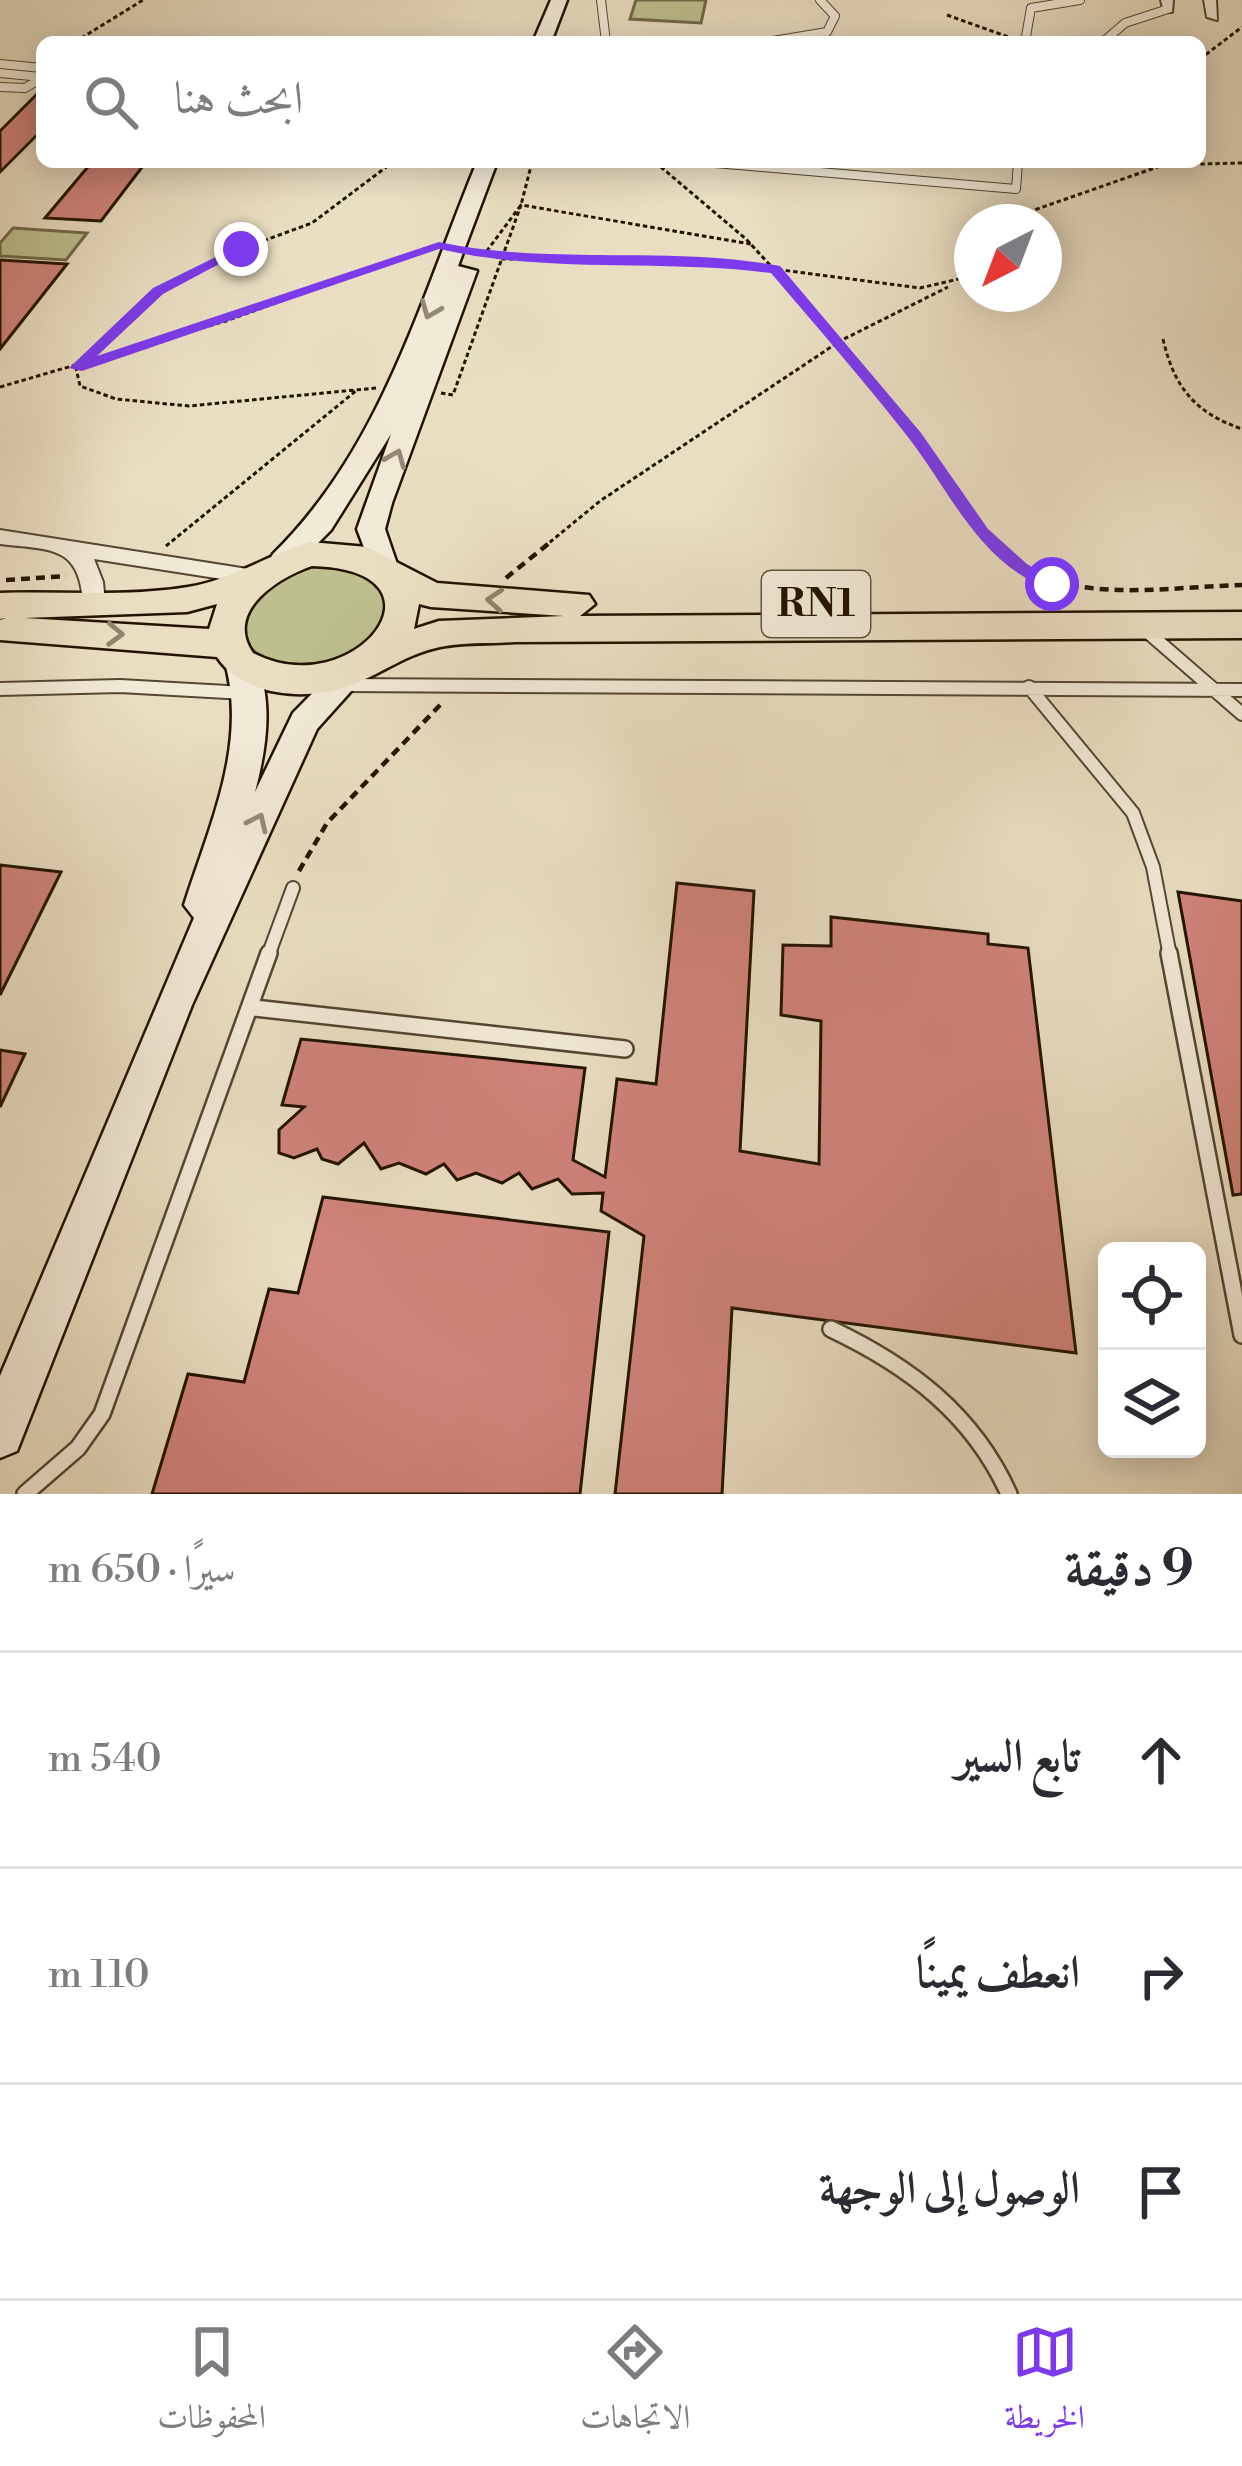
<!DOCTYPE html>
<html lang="ar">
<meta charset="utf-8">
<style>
:root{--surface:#fff;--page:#f2f2f3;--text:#2b2b33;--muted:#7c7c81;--line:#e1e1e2;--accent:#7c3aed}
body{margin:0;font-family:"Libre Bodoni",Amiri,serif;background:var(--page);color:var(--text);direction:rtl}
.controls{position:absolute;right:36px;bottom:36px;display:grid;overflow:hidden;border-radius:18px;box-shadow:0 6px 30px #0003}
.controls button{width:108px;height:108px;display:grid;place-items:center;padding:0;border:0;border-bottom:3px solid var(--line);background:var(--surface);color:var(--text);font:60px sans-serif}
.compass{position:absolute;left:954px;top:204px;width:108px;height:108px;border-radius:50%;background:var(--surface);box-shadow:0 6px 30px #0003;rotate:222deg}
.stop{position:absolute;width:36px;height:36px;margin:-27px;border:9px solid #7c3aed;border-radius:50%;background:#fff}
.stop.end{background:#7c3aed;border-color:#fff;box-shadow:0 3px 12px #0008}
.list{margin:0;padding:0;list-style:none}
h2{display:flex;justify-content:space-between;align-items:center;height:156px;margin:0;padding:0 48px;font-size:51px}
h2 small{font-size:39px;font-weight:400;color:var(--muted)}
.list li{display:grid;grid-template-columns:78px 1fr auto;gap:36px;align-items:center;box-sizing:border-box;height:216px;padding:0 48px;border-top:3px solid var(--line)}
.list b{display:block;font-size:45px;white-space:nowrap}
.list em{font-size:39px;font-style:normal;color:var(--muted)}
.icon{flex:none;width:66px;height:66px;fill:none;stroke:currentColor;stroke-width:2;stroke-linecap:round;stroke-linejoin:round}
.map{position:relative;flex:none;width:1242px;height:1494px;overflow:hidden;direction:ltr}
.search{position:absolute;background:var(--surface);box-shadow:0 6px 30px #0003;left:36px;right:36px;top:36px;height:132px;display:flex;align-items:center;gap:30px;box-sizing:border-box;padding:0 42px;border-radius:18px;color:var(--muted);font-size:45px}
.sheet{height:804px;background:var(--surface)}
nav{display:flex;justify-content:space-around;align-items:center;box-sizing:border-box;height:168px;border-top:3px solid var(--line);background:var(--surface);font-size:33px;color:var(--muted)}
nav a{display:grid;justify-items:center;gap:6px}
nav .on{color:var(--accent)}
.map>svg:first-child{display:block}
</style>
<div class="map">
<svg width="1242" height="1494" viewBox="0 0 1242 1494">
<rect width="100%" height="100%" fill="#e9dec2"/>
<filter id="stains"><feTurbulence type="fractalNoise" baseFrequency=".00167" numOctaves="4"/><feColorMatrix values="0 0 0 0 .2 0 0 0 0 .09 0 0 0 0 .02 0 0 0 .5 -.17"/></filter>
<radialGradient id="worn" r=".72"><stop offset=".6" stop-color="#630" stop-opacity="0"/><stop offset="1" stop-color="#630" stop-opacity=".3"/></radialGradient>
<!-- green -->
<path fill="#bdbf8f" stroke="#706948" stroke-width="3" d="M636,0h70l-5,23 -71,-4z
M13,228l74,5 -21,27 -66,-4v-13z
M335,560l54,28 -7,50c-20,10 -49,30 -71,33 -33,3 -67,-18 -73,-49l34,-47z"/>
<!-- building -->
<path fill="#d0837b" stroke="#221301" stroke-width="3" d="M42,89v41l-42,42v-41z
M92,162h54l-45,59 -56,-3z
M0,260l67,4 -67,85z
M0,865l61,7 -61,123z
M677,883l77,8 -14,260 79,13 2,-143 -40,-6 2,-70 48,1v-29l157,17v10l40,4 48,405 -344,-45 -10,186h-107l29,-258 -43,-25 2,-18 -31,1 -14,-15 -26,10 -13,-16 -17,10 -26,-10 -19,7 -13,-16 -18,10 -27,-11 -18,6 -17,-26 -26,21 -16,-5 -5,-10 -23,9 -15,-5v-23l25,-23 -22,-2 19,-66 284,29 -12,92 32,17 12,-98 39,5z
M1178,892l64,9v293l-9,1z
M0,1050l25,4 -25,53z
M323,1197l286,35 -29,262h-428l36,-120 56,8 25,-93 29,4z"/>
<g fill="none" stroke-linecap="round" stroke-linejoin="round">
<defs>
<path id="service-far2" d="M601,0l5,42
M767,42l60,-10 8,-16 -15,-16
M1025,42l6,-34 49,-8
M1103,42l22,-19 43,-14
M0,64l42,4
M0,73l41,4
M0,87l25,1 17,-10
M703,162l313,27 2,-27"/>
<path id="service-far1" d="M1143,628l99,86
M343,685l899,5
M1029,687l104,126 20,54 17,89
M0,689l120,-3 125,7
M268,956l25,-68"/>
<path id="service" d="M1169,953l73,382
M254,1008l371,41
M831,1329c78,37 142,85 178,165
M25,1494l53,-46 24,-34 167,-461"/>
<path id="minor" d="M1161,0h12l-1,12h-8z
M1204,0h12l1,20 -10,-3z
M0,530l254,40 11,7 -11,7 -160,-25 9,23 2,21 -11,8 -11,-8c-3,-59 -35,-53 -83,-59z"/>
<path id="secondary" d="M551,0h16l-16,42h-18z
M477,162h20l-39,104 19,5 -85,232 -7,26 13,38 -4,7h-20l-17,-45 34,-95 -60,96 -38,38h-20l-4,-7 4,-7c109,-107 147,-254 204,-392z
M240,647l11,4c24,43 16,95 4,141l38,-79 50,-51 11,-4 16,12 -53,59 -125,276 -175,446 -17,7v-82l194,-458 -10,-13c25,-79 65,-162 40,-246z"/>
<path id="trunk" d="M310,542l57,5 70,36 152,12 6,9 -15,12 662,-4v26l-727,4c-24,2 -51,0 -75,5 -33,7 -56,25 -86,37 -43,18 -110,14 -137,-27l-217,-17v-20l6,-2 -6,1v-26c61,-2 127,4 188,-6 44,-7 79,-32 122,-45zM312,566c148,4 42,140 -59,87 -29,-42 25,-75 59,-87zM217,604l-8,25 -185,-11 163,-6zM419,604l12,3 133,9 -125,5 -25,8z"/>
</defs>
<!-- service-far2 casing -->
<use href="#service-far2" stroke="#544631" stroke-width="10"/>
<!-- service-far1 casing -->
<use href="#service-far1" stroke="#544631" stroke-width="16"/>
<!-- service casing -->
<use href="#service" stroke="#544631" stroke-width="20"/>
<!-- minor casing -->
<use href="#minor" stroke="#544631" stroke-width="4"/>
<!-- secondary casing -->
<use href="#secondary" stroke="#221301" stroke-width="5"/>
<!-- trunk casing -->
<use href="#trunk" stroke="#221301" stroke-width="5"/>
<!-- path-far1 -->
<path stroke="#221301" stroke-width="3" stroke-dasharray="4.5 3" stroke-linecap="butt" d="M947,15l67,24
M75,42l68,-42
M1200,59l42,-32
M532,162l-11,43 -35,47 15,7h196l223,29 52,-12
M655,162l91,77 94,102 108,-54
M1000,222l163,-57 79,-2
M1163,339c11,48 32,74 79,90
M0,387l226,-66 207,-75
M376,388l-187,18 -73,-7 -36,-13 -4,-18 82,-77 83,-42 71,-26 81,-61
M441,393l12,2 68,-190 230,39
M166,546l191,-156
M544,547l56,-46 240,-160 154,206"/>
<!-- path -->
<path stroke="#221301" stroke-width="4.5" stroke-dasharray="9 6" stroke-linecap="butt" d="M991,544c67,65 165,43 251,41
M506,578l42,-34
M6,580l60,-4
M299,871l28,-48 115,-120"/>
<!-- service-far2 -->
<use href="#service-far2" stroke="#f1ead7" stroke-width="8"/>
<!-- service-far1 -->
<use href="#service-far1" stroke="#f1ead7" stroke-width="12"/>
<!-- service -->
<use href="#service" stroke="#f1ead7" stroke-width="15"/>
<!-- minor -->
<use href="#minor" fill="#f1ead7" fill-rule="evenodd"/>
<!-- secondary -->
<use href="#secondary" fill="#f1ead7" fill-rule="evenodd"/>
<!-- trunk -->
<use href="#trunk" fill="#e9dec2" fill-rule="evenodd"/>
</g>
<!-- one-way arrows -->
<defs><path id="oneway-chevron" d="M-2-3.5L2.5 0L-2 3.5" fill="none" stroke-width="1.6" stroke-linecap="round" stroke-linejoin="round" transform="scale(3)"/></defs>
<g stroke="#948977">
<use href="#oneway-chevron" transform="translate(430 310) rotate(112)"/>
<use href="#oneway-chevron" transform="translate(396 458) rotate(-68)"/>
<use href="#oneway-chevron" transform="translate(258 822) rotate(-65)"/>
</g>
<g stroke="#8f836b">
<use href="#oneway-chevron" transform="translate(495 600) rotate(-176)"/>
<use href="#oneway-chevron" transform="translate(115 634) rotate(2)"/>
</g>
<!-- route -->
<path fill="#7c3aed" d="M439,242c112,24 227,3 341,24l141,167 67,96 39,35 33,20 -8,6c-72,-25 -100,-96 -144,-153 -44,-56 -91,-110 -137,-164 -110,-14 -223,1 -332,-24l-357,122 -13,-3 84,-80 83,-41 11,2 -84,45 -66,62z"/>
<g text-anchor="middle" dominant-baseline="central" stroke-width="10" stroke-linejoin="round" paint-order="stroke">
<!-- shield labels -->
<rect fill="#f1ead7" stroke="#605441" stroke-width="3" x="762" y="571" width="108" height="66" rx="9"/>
<g font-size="39" font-weight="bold" fill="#221301">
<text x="816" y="604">RN1</text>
</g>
</g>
<rect width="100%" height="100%" filter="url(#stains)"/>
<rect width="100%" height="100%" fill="url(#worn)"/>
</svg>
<div class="controls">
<button><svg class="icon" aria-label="locate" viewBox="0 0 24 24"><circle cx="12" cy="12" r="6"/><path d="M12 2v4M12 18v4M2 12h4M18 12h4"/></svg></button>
<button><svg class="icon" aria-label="layers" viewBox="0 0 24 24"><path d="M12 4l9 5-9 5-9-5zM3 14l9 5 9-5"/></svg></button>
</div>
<svg class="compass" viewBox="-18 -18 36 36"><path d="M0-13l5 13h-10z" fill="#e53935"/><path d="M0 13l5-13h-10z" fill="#7c7c81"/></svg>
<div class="stop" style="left:1052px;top:584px"></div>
<div class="stop end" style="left:241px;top:249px"></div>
<div class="search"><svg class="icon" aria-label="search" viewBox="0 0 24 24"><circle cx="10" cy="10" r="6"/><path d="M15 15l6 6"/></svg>ابحث هنا</div>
</div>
<section class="sheet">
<h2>9 دقيقة<small>سيرًا · 650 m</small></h2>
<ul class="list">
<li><svg class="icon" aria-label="ahead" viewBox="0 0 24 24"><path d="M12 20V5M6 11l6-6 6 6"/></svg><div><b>تابع السير</b></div><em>540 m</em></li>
<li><svg class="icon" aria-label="right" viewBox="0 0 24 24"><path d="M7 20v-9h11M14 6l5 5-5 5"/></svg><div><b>انعطف يمينًا</b></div><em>110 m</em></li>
<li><svg class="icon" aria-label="arrive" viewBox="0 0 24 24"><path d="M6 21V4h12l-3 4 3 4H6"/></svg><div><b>الوصول إلى الوجهة</b></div></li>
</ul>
</section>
<nav>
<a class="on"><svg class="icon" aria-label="map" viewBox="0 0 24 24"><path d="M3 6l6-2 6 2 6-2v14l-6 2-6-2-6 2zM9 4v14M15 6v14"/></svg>الخريطة</a>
<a><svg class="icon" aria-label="directions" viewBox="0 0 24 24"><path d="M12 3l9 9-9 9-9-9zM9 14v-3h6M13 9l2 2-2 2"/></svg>الاتجاهات</a>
<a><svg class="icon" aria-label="saved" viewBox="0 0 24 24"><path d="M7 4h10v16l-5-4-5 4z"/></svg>المحفوظات</a>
</nav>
